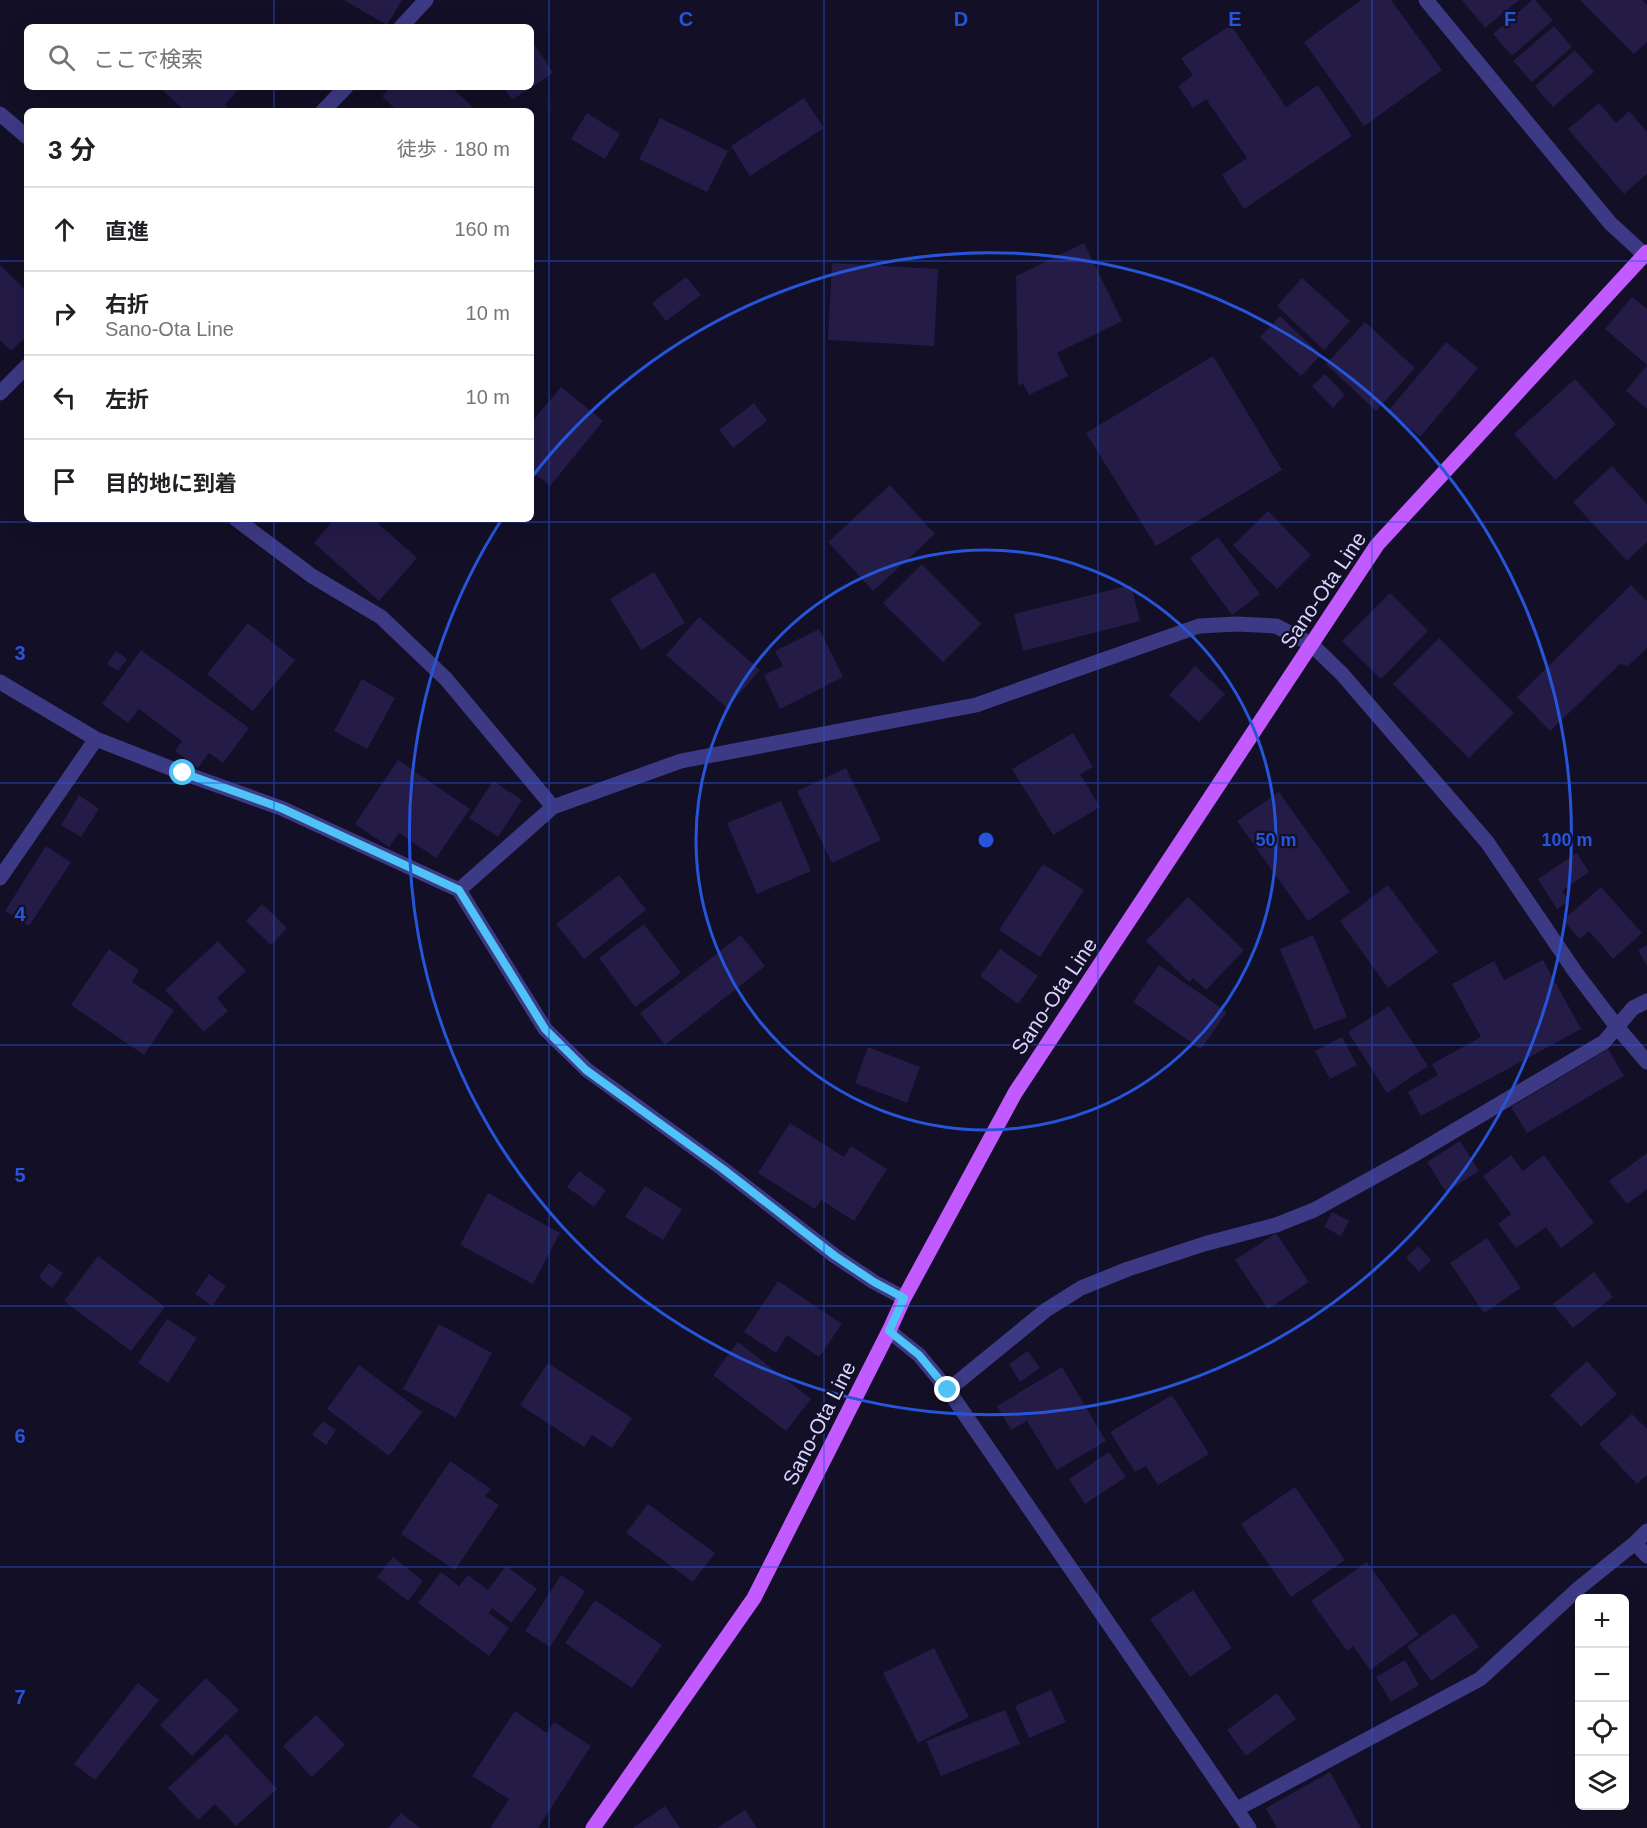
<!DOCTYPE html>
<html lang="ja">
<meta charset="utf-8">
<style>
:root{--surface:#fff;--page:#f6f6f6;--text:#202124;--muted:#757577;--line:#e0e0e0}
body{margin:0;font-family:Arial,"Noto Sans JP",sans-serif;background:var(--page);color:var(--text)}
.controls{position:absolute;right:18px;bottom:18px;display:grid;overflow:hidden;border-radius:9px;box-shadow:0 6px 24px #0002}
.controls button{width:54px;height:54px;display:grid;place-items:center;padding:0;border:0;border-bottom:2px solid var(--line);background:var(--surface);color:var(--text);font:30px sans-serif}
.stop{position:absolute;width:18px;height:18px;margin:-14px;border:4px solid #4fc3f7;border-radius:50%;background:#fff}
.stop.end{background:#4fc3f7;border-color:#fff;box-shadow:0 2px 6px #0008}
.list{margin:0;padding:0;list-style:none}
h2{display:flex;justify-content:space-between;align-items:center;height:78px;margin:0;padding:0 24px;font-size:26px}
h2 small{font-size:20px;font-weight:400;color:var(--muted)}
.list li{display:grid;grid-template-columns:39px 1fr auto;gap:18px;align-items:center;box-sizing:border-box;height:84px;padding:0 24px;border-top:2px solid var(--line)}
.list b{display:block;font-size:22px;white-space:nowrap}
.list p{margin:0;font-size:20px;white-space:nowrap;color:var(--muted)}
.list em{font-size:20px;font-style:normal;color:var(--muted)}
.icon{flex:none;width:33px;height:33px;fill:none;stroke:currentColor;stroke-width:2;stroke-linecap:round;stroke-linejoin:round}
.map{position:relative;flex:none;width:1647px;height:1828px;overflow:hidden}
.search{position:absolute;background:var(--surface);box-shadow:0 6px 24px #0002;left:24px;top:24px;width:510px;height:66px;display:flex;align-items:center;gap:15px;box-sizing:border-box;padding:0 21px;border-radius:9px;color:var(--muted);font-size:22px}
.panel{position:absolute;background:var(--surface);box-shadow:0 6px 24px #0002;left:24px;top:108px;width:510px;height:414px;border-radius:9px}
.map>svg:first-child{display:block}
</style>
<div class="map">
<svg width="1647" height="1828" viewBox="0 0 1647 1828">
<rect width="100%" height="100%" fill="#130f26"/>
<!-- building -->
<path fill="#241b47" d="M344,0h58l-15,25z
M1361,0h30l51,70 -78,56 -60,-84z
M1462,0h57l-34,28z
M1532,0h3l18,20 -41,36 -19,-22z
M1580,0h62l5,5v37l-13,12z
M1231,25l55,82 32,-22 34,51 -108,73 -22,-34 25,-17 -41,-59 -13,9 -15,-22 15,-11 -12,-17z
M1554,26l18,21 -40,35 -19,-21z
M531,39l22,34 -41,27 -9,-13h28z
M1575,50l19,22 -41,35 -18,-21z
M167,87h67l4,3 -13,15 6,6h-45l-23,-20z
M391,87h60l26,24h-80l-15,-15z
M804,98l20,30 -74,48 -19,-30z
M1599,103l17,20 13,-12 18,21v42l-23,20 -56,-65z
M587,113l33,21 -15,25 -34,-20z
M660,118l68,33 -21,41 -68,-33z
M1084,243l38,78 -65,32 11,23 -39,19 -6,-12 -5,3 -2,-110z
M832,263l106,6 -4,77 -106,-6z
M0,265l27,26v45l-16,15 -11,-11z
M686,277l15,18 -35,26 -14,-18z
M1302,278l48,43 -26,29 -47,-44z
M1632,297l15,12v56l-42,-36z
M1280,316l41,39 -20,21 -41,-39z
M1365,322l50,46 -39,43 -50,-47z
M1446,342l32,26 -58,69 -31,-27z
M1213,356l69,114 -126,76 -70,-113z
M1647,365v44l-21,-18z
M1325,374l20,21 -12,13 -21,-22z
M1575,379l41,45 -61,56 -41,-46z
M561,387l42,34 -53,65 -19,-15v-48z
M754,403l13,18 -34,27 -14,-18z
M1612,466l35,38v38l-20,19 -54,-59z
M890,485l45,49 -62,57 -45,-49z
M1268,511l43,44 -34,34 -44,-44z
M334,519h39l44,39 -38,43 -65,-58z
M1218,537l42,57 -28,21 -42,-57z
M922,564l59,60 -38,38 -60,-59z
M654,572l31,51 -44,27 -31,-51z
M1131,585l9,36 -117,30 -9,-37z
M1631,585l16,16v47l-19,18 -8,-2 -70,67 -33,-34z
M1390,593l38,38 -47,48 -39,-38z
M699,617l61,53 -33,38 -61,-53z
M248,623l47,37 -42,51 -46,-37z
M819,629l24,48 -63,32 -16,-34 19,-9 -8,-15z
M1439,638l75,75 -45,45 -76,-74z
M141,650l108,78 -26,35 -14,-10 -11,15 -23,-17 7,-10 -43,-32 -11,14 -26,-19z
M116,651l11,8 -9,12 -11,-7z
M1195,666l30,28 -26,28 -30,-27z
M362,679l33,19 -28,51 -33,-18z
M1073,733l20,34 -13,7 20,33 -47,28 -41,-66z
M398,760l72,49 -34,49 -37,-25 -10,14 -34,-23z
M846,768l35,72 -49,23 -35,-72z
M493,781l29,19 -24,37 -29,-19z
M1279,792l71,100 -42,29 -71,-100z
M79,795l20,14 -18,28 -20,-12z
M781,801l30,70 -54,23 -30,-71z
M46,846l25,16 -42,64 -24,-15z
M1577,853l12,19 -27,19 7,10 -12,8 -19,-30z
M1043,864l41,26 -44,67 -41,-27z
M619,875l27,35 -62,49 -28,-35z
M1388,885l50,67 -50,36 -48,-67z
M1601,887l41,46 -29,26 -24,-28 -9,8 -17,-19z
M1188,897l56,53 -38,40 -13,-12 -4,4 -43,-41z
M262,904l25,24 -16,17 -25,-24z
M644,924l37,49 -46,34 -36,-49z
M741,935l24,31 -100,79 -25,-32z
M1313,935l34,82 -33,13 -34,-81z
M218,941l28,30 -29,27 11,13 -24,21 -39,-42z
M1647,945v21l-9,-16z
M109,949l30,21 -7,12 42,28 -30,45 -73,-50z
M1000,949l38,27 -20,28 -38,-28z
M1543,960l38,69 -160,87 -13,-24 30,-17 -6,-11 49,-27 -29,-53 42,-23 10,19z
M1159,965l68,47 -26,37 -68,-47z
M1389,1006l39,60 -41,27 -39,-61z
M1342,1037l15,28 -27,14 -15,-28z
M868,1047l52,20 -13,36 -52,-20z
M1608,1049l16,27 -97,57 -16,-26z
M790,1123l54,34 7,-11 36,23 -33,52 -33,-21 -6,9 -57,-36z
M1460,1141l19,30 -33,21 -19,-30z
M1647,1153v36l-20,15 -18,-23z
M1511,1155l12,16 21,-16 50,68 -33,25 -15,-21 -30,21 -18,-24 13,-10 -28,-38z
M579,1171l27,19 -12,17 -27,-20z
M645,1186l37,23 -19,31 -38,-23z
M488,1193l72,40 -27,51 -73,-39z
M1332,1212l17,9 -8,15 -17,-9z
M1276,1233l33,49 -41,27 -33,-49z
M1487,1238l34,50 -37,25 -34,-50z
M1418,1246l13,14 -12,12 -13,-14z
M98,1256l67,51 -34,44 -67,-50z
M49,1263l14,10 -11,15 -13,-11z
M1594,1272l19,25 -40,31 -20,-24z
M209,1274l17,12 -14,20 -17,-12z
M778,1281l64,43 -23,33 -32,-22 -11,18 -32,-21z
M167,1319l30,19 -29,45 -30,-20z
M439,1324l53,29 -36,65 -53,-29z
M738,1342l73,57 -25,32 -73,-56z
M1028,1351l12,17 -20,14 -11,-18z
M1587,1361l30,33 -36,33 -31,-32z
M548,1363l84,55 -20,30 -20,-13 -8,12 -64,-42z
M359,1365l63,47 -33,44 -62,-47z
M1062,1367l44,74 -49,29 -30,-49 -16,9 -14,-24z
M1172,1395l37,59 -51,31 -12,-19 -11,6 -25,-40z
M1632,1414l15,15v46l-10,9 -38,-40z
M323,1421l13,9 -10,15 -14,-10z
M1109,1452l17,25 -41,27 -16,-25z
M450,1461l41,28 -6,7 14,9 -44,65 -54,-36z
M1295,1487l50,73 -54,37 -50,-73z
M648,1504l67,49 -22,29 -67,-49z
M393,1557l30,24 -15,20 -31,-24z
M1367,1562l52,73 -49,35 -17,-24 -6,5 -36,-50z
M506,1566l31,23 -26,34 -19,-15 -3,5 20,15 -20,28 -71,-53 23,-31 18,14 9,-11 20,15z
M561,1575l24,16 -35,56 -25,-16z
M1193,1590l39,58 -42,29 -40,-58z
M595,1600l67,45 -30,43 -67,-45z
M1454,1613l25,34 -48,34 -24,-35z
M934,1648l35,69 -51,26 -35,-70z
M1405,1660l14,25 -28,17 -15,-25z
M206,1678l33,32 -47,46 -32,-31z
M138,1683l21,17 -64,80 -21,-16z
M1051,1690l15,32 -37,16 -14,-32z
M1277,1693l19,26 -50,37 -19,-26z
M1005,1710l15,34 -79,32 -15,-35z
M515,1711l32,22 7,-11 37,24 -53,82h-48l19,-29 -37,-23z
M316,1715l29,30 -33,32 -29,-31z
M226,1734l51,55 -41,37 -21,-22 -17,16 -30,-32z
M1330,1772l31,56h-84l-11,-20z
M665,1806l15,22h-47z
M745,1810l12,18h-40z
M401,1813l19,15h-32z"/>
<g fill="none" stroke-linecap="round" stroke-linejoin="round">
<!-- minor -->
<path stroke="#3d3a85" stroke-width="15" d="M1426,0l184,223 37,34
M401,27l25,-27
M323,111l23,-24
M0,114l27,23
M0,393l27,-27
M236,519l76,57 69,41 65,62 107,128
M0,682l96,57 87,34 98,35 178,82 86,139 42,41 136,99 112,87 39,26 30,16
M0,878l96,-139
M459,890l94,-83 128,-46 295,-56 223,-79 38,-2 39,2 35,18 31,30 145,168 89,131 41,54 30,35
M889,1331l30,24 29,35 301,438
M948,1390l98,-80 35,-22 47,-19 76,-25 72,-19 38,-15 96,-53 194,-115 29,-34 14,-7
M1635,1543l12,13
M1237,1809l243,-130 99,-91 56,-45 12,-12"/>
<!-- major -->
<path stroke="#c25bff" stroke-width="15" d="M593,1828l161,-230 135,-267 15,-33 111,-205 362,-548 270,-293"/>
</g>
<g fill="none" stroke-linecap="round" stroke-linejoin="round">
<!-- route -->
<path stroke="#4fc3f7" stroke-width="8" d="M183,773l98,35 178,82 86,139 41,41 137,99 112,87 39,26 30,16 -15,33 30,24 29,35"/>
</g>
<!-- grid -->
<path fill="none" stroke="#2655da" stroke-width="1.5" stroke-opacity="0.55" d="M274,0v27M549,0v1828M824,0v1828M1098,0v1828M1372,0v1828M274,87v24M0,261h27M531,261h1116M274,519v1309M0,522h1647M0,783h1647M0,1045h1647M0,1306h1647M0,1567h1647"/>
<!-- distance rings -->
<g fill="none" stroke="#2655da" stroke-width="3">
<circle cx="986" cy="840" r="290"/>
<path d="M531 478A581 581 0 1 1 502 519"/>
</g>
<g text-anchor="middle" dominant-baseline="central" stroke-width="4.5" stroke-linejoin="round" paint-order="stroke">
<!-- street labels -->
<g font-size="21" fill="#d9d4ff" stroke="#130f26">
<text transform="translate(1323 590) rotate(-56)">Sano-Ota Line</text>
<text transform="translate(1054 996) rotate(-56)">Sano-Ota Line</text>
<text transform="translate(819 1423) rotate(-63)">Sano-Ota Line</text>
</g>
</g>
<g font-size="20" text-anchor="middle" font-weight="bold" fill="#2655da" stroke="#130f26" stroke-width="4.5" stroke-linejoin="round" paint-order="stroke">
<text x="686" y="26">C</text>
<text x="961" y="26">D</text>
<text x="1235" y="26">E</text>
<text x="1510" y="26">F</text>
<text x="20" y="660">3</text>
<text x="20" y="921">4</text>
<text x="20" y="1182">5</text>
<text x="20" y="1443">6</text>
<text x="20" y="1704">7</text>
</g>
<circle cx="986" cy="840" r="9" fill="#2655da" stroke="#130f26" stroke-width="3"/>
<g font-size="18" text-anchor="middle" font-weight="bold" fill="#2655da" stroke="#130f26" stroke-width="4.5" stroke-linejoin="round" paint-order="stroke">
<text x="1276" y="846">50 m</text>
<text x="1567" y="846">100 m</text>
</g>
</svg>
<div class="controls">
<button>+</button>
<button>−</button>
<button><svg class="icon" aria-label="locate" viewBox="0 0 24 24"><circle cx="12" cy="12" r="6"/><path d="M12 2v4M12 18v4M2 12h4M18 12h4"/></svg></button>
<button><svg class="icon" aria-label="layers" viewBox="0 0 24 24"><path d="M12 4l9 5-9 5-9-5zM3 14l9 5 9-5"/></svg></button>
</div>
<div class="stop" style="left:183px;top:773px"></div>
<div class="stop end" style="left:948px;top:1390px"></div>
<div class="search"><svg class="icon" aria-label="search" viewBox="0 0 24 24"><circle cx="10" cy="10" r="6"/><path d="M15 15l6 6"/></svg>ここで検索</div>
<section class="panel">
<h2>3 分<small>徒歩 · 180 m</small></h2>
<ul class="list">
<li><svg class="icon" aria-label="ahead" viewBox="0 0 24 24"><path d="M12 20V5M6 11l6-6 6 6"/></svg><div><b>直進</b></div><em>160 m</em></li>
<li><svg class="icon" aria-label="right" viewBox="0 0 24 24"><path d="M7 20v-9h11M14 6l5 5-5 5"/></svg><div><b>右折</b><p>Sano-Ota Line</p></div><em>10 m</em></li>
<li><svg class="icon" aria-label="left" viewBox="0 0 24 24"><path d="M17 20v-9H6M10 6l-5 5 5 5"/></svg><div><b>左折</b></div><em>10 m</em></li>
<li><svg class="icon" aria-label="arrive" viewBox="0 0 24 24"><path d="M6 21V4h12l-3 4 3 4H6"/></svg><div><b>目的地に到着</b></div></li>
</ul>
</section>
</div>
